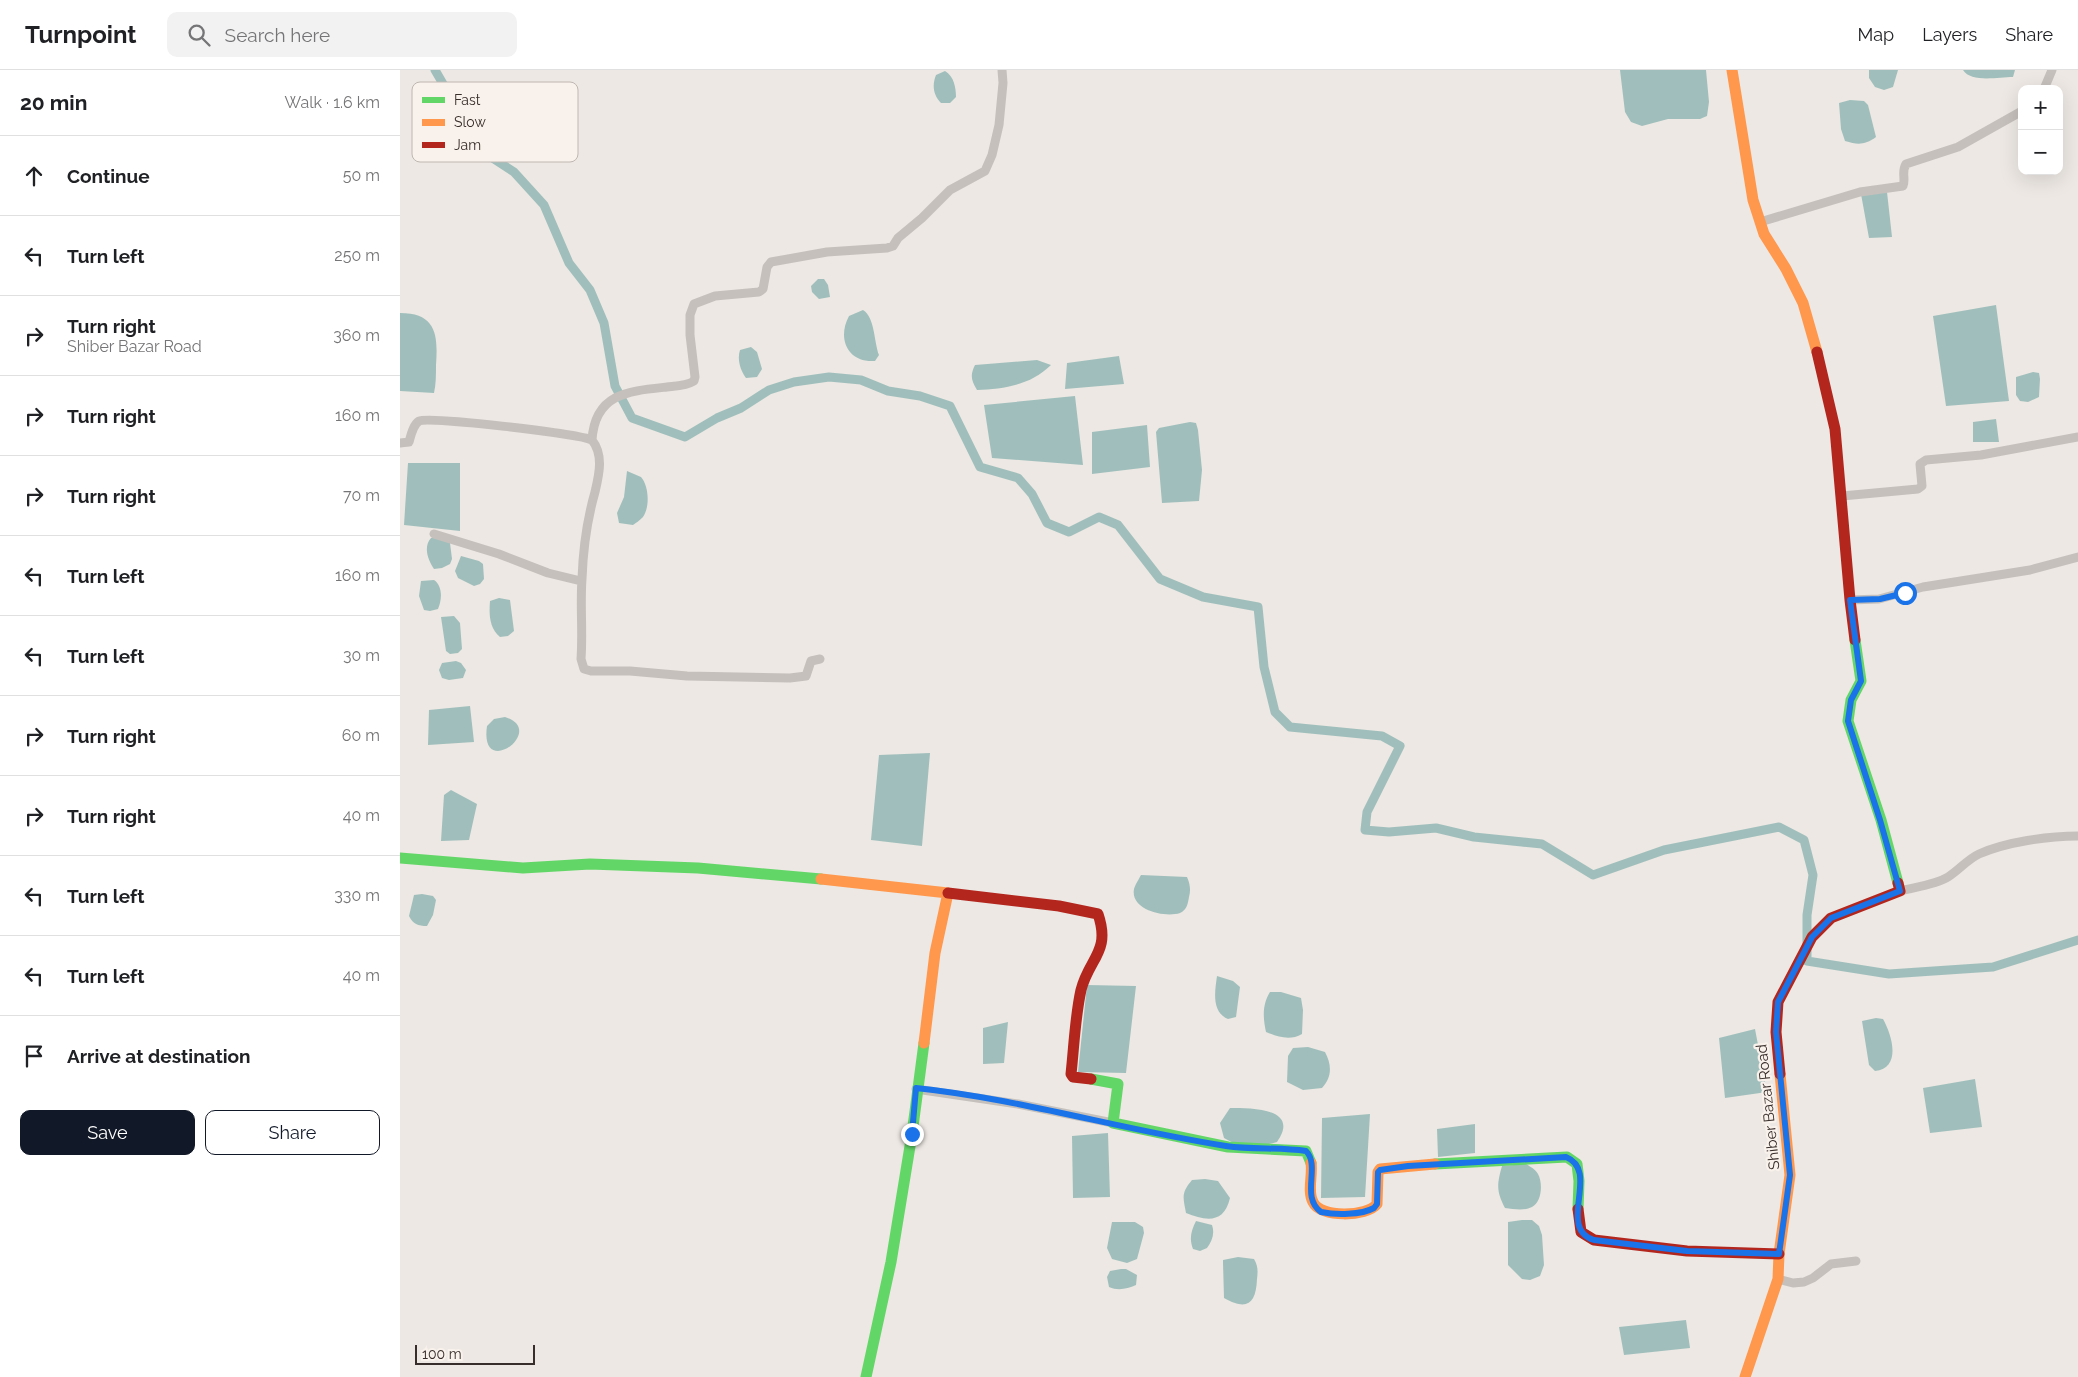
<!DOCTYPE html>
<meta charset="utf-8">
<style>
:root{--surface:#fff;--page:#f2f2f2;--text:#202124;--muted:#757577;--line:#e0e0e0;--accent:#111827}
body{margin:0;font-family:Raleway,sans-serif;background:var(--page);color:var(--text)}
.controls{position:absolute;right:15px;top:15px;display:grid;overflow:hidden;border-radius:10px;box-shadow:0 5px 20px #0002}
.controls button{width:45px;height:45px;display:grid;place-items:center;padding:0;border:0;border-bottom:1px solid var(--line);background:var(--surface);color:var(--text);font:25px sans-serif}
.scale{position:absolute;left:15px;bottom:12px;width:120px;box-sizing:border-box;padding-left:5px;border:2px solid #372d2a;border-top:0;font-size:14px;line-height:18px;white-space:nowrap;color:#372d2a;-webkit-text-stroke:4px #f9f1eb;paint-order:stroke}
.stop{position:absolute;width:15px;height:15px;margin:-11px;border:4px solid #1a73e8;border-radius:50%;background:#fff}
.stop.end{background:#1a73e8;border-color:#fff;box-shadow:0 1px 5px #0008}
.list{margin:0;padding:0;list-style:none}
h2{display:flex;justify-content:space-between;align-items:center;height:65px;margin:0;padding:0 20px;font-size:21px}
h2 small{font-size:16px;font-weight:400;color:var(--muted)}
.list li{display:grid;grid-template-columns:32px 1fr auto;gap:15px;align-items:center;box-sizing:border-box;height:80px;padding:0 20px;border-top:1px solid var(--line)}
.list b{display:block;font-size:19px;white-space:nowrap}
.list p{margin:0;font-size:16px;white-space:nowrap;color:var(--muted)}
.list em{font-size:16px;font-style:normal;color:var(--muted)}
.actions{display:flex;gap:10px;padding:15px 20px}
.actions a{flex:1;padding:11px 0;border:1px solid var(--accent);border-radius:10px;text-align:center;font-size:18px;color:var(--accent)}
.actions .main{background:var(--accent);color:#fff}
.icon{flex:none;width:28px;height:28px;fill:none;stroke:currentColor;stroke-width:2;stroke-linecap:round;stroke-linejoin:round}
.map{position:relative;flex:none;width:1678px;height:1307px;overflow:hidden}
header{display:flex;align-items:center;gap:30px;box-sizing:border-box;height:70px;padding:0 25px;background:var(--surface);border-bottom:1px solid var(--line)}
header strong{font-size:24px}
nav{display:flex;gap:28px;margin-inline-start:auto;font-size:18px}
.search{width:350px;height:45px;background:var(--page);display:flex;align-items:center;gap:12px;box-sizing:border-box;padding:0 18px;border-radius:10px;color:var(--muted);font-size:19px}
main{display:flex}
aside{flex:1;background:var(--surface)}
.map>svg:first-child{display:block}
</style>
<header>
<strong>Turnpoint</strong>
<div class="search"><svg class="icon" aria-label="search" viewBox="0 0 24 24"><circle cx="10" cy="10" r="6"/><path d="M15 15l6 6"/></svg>Search here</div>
<nav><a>Map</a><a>Layers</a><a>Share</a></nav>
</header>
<main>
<aside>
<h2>20 min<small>Walk · 1.6 km</small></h2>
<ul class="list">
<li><svg class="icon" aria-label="ahead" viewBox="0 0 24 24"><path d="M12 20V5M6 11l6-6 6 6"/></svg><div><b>Continue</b></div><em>50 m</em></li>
<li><svg class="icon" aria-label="left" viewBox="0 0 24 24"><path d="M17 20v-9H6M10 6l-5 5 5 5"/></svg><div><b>Turn left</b></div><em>250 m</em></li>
<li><svg class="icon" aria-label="right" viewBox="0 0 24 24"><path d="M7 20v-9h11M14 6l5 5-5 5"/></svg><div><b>Turn right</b><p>Shiber Bazar Road</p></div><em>360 m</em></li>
<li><svg class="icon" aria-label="right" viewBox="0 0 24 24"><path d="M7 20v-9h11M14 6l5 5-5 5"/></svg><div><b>Turn right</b></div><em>160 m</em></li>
<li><svg class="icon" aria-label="right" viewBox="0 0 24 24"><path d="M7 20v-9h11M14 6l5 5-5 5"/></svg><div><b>Turn right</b></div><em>70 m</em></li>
<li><svg class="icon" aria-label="left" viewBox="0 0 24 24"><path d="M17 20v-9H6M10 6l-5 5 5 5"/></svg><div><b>Turn left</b></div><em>160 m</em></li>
<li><svg class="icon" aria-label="left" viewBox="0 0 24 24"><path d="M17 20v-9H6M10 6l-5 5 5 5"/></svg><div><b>Turn left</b></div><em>30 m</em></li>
<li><svg class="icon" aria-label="right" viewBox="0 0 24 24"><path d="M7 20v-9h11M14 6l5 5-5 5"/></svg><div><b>Turn right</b></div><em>60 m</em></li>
<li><svg class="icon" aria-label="right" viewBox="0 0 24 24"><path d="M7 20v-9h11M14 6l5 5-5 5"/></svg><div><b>Turn right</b></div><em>40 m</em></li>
<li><svg class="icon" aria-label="left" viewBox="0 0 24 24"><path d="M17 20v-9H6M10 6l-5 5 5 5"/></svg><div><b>Turn left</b></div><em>330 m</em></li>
<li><svg class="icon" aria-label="left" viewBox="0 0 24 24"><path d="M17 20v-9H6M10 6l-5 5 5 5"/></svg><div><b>Turn left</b></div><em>40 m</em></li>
<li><svg class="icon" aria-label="arrive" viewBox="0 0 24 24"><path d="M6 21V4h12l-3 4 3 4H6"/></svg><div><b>Arrive at destination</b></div></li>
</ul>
<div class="actions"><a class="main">Save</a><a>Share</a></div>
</aside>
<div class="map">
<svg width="1678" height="1307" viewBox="0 0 1678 1307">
<rect width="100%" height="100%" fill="#ede8e3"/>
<!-- water -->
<path fill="#a0bfbc" d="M1220,0h86l3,32 -2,14 -7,3h-32l-26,7 -11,-4 -6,-10z
M1469,0h29l-5,17 -9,3 -9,-3 -6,-9z
M1563,0h52l-2,7c-15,0 -42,6 -50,-7z
M545,1c9,5 11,17 11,26l-6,6h-9c-8,-8 -9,-18 -5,-28z
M1450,30l14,1 4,4 8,32c-11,8 -18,8 -31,4l-4,-12 -2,-26z
M1487,122l5,45 -23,1 -8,-44z
M418,209h6l4,6 2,12 -11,2 -7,-7 -1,-6z
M1596,235l13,96 -63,5 -13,-90z
M463,240c12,7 11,32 16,45l-4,6c-28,2 -38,-23 -26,-45z
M0,243c37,0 38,23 36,52 0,10 0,19 -2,28l-34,-2z
M351,277l6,5 5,17 -5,8 -11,1c-6,-8 -9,-19 -6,-28z
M719,286l5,28 -59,5 2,-26z
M637,290l14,5c-20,20 -47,24 -74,25 -6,-10 -7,-15 -2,-25z
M1633,302l6,1 1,6 -1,18 -11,5 -8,-1 -4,-6v-18z
M675,326l8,69 -91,-7 -8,-53z
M1596,349l3,23h-26v-20z
M790,352l6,1 2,7 4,40 -3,31 -37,2 -6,-71 3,-4z
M747,355l3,42 -58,7v-42z
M8,393h52v68l-56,-6z
M227,401l14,6c8,9 9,30 2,40 -3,3 -7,6 -10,8l-14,-2 -2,-10 7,-16z
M31,468h10l9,5 2,16 -2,5 -8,4 -8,1c-6,-9 -11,-22 -3,-31z
M61,486l18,5 4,3 1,15 -4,5 -6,2 -16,-8 -3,-7z
M34,510c9,6 8,20 4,29l-8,2 -6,-1 -5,-14 2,-15z
M99,528l11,2 4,31 -6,5 -8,1c-11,-9 -11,-23 -10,-36z
M54,546l6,7 2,26 -4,4 -8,1 -4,-3 -5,-34z
M56,591l5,2 5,7 -3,8 -14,2 -7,-2 -3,-8 3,-7z
M70,636l4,36 -46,3 1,-35z
M105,647c43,13 -26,64 -18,9l7,-7z
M530,683l-8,93 -51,-6 8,-85z
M51,720l26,14 -8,36 -28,1 3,-46z
M741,805l46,2c3,7 4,13 2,20 -1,6 -2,13 -9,16 -15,5 -50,-3 -46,-24 1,-4 5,-10 7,-14z
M22,824l11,2 3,4 -3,15 -6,11c-9,0 -14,-2 -18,-10l5,-21z
M817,906l16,5 7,6 -4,30 -8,2c-17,-7 -13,-28 -11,-43z
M687,915l49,1 -10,87 -48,-1z
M870,922h11l20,6 2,12 -1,24c-12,7 -24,3 -36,-2 -3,-14 -4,-27 4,-40z
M1476,948l7,1c9,16 19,49 -8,52l-6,-6 -7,-44z
M608,952l-4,41 -21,1v-36z
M1355,959l12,63 -42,6 -6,-60z
M908,977l17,5c7,13 7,25 -3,36l-19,2 -16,-8 1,-26 5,-8z
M1575,1009l7,48 -52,6 -7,-45z
M830,1038c21,0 71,0 47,34 -21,6 -35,7 -53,-4l-4,-15z
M970,1044l-5,83 -44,1 1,-80z
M1075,1054v29l-37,4 -1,-28z
M708,1063l2,64 -37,1 -1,-62z
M1126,1094c5,3 9,5 12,10 5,9 4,28 -6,33 -8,4 -18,2 -27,1 -9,-17 -8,-24 -3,-42z
M805,1109l13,2 12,17c-6,26 -24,23 -44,15 -3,-16 -5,-20 6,-33z
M1122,1150h10l7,6 3,9 2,30 -4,11 -10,4 -8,-1 -14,-14v-43z
M796,1151l16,4c3,9 0,16 -5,23l-7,3 -7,-2c-4,-10 -2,-18 3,-28z
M712,1152h23l8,5 1,6 -7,26 -10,4 -15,-4 -5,-11z
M838,1187l16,2c4,7 4,12 3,20 -1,25 -10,32 -33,19l-1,-35v-3z
M721,1199h5l11,6 -1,10c-9,4 -18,6 -27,2l-2,-10 3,-6z
M1286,1250l4,28 -66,7 -5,-28z"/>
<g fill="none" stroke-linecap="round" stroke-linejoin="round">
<!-- canal -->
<path stroke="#a0bfbc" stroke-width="9" d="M35,0l40,69 13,16 26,17 30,33 25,58 21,27 14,33 11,63 17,32 53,19 32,-19 24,-10 28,-18 25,-8 35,-5 32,3 27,11 32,5 30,10 30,61 38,11 14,16 15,29 22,9 30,-15 19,8 42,54 43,18 55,10 6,60 11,45 15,15 92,9 18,10 -33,66 -2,18 24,2 47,-4 38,9 68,7 51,31 71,-25 115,-23 25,13 9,35 -6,40v46l82,13 104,-7 85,-27"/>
<!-- street -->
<path stroke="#c6c0bc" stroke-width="9" d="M1644,19l8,-19
M1360,152l100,-30 43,-6c3,-7 -2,-14 3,-22l52,-17 64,-36
M192,370c3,-47 37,-49 75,-53 9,-1 19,-1 27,-6l1,-4 -5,-42v-20l4,-11 21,-8 44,-4 4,-3 4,-22 4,-5 56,-10 60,-4 6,-2 5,-8 24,-20 28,-28 35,-19 7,-16 7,-30 4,-42 -1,-13
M0,373l9,-1c2,-7 4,-17 10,-21 11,-5 159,13 173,19 12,15 7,35 3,52 -8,28 -12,57 -13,87 -2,26 1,53 -1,80l3,10 7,2h39l57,5 103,2 16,-2 5,-15 9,-2
M1442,426l76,-7 4,-3 -2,-22 6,-4 55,-5 97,-18
M34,464l65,20 49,19 33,8
M1450,530l29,-1 44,-12 107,-17 48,-13
M1500,821c15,-4 35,-6 48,-14 11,-7 20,-18 31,-23 27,-12 69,-18 99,-18
M516,1019l102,15 95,19
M1378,1209l15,4 11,-1 9,-4 18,-14 25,-3"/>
<!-- fast -->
<path stroke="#63d668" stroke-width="11" d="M1455,570l6,41 -10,19 -3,21 33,99 17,63
M0,788l123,10 67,-4 108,4 123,11
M691,1009l27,5 -5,39 115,24 78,4 5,12
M1035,1094l132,-7 10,7 2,17 -1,28
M466,1307l25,-115 21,-128 12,-91"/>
<!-- slow -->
<path stroke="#ff974d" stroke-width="11" d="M1332,0l21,130 11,34 22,35 17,34 14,49
M421,809l127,14 -13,60 -11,90
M911,1093c2,12 -4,28 2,39 7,16 54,15 64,2l1,-32 2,-3 55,-5
M1345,1307l33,-98 1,-25 11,-79 -10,-101"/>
<!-- jam -->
<path stroke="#b3261e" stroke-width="11" d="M1417,282l18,77 15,171 5,40
M548,823l111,13 39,8c13,38 -9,44 -17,76 -6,27 -7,57 -10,84l2,3 18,2
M1380,1004l-4,-42 2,-30 34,-65 19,-19 69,-27 -2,-8
M1178,1139l3,23 13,8 93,11 92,3"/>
</g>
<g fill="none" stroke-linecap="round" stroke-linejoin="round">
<!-- route -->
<path stroke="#1a73e8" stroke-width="6" d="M512,1064l4,-46c105,11 206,42 310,58 27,4 54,1 80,5 15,15 -6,46 15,61 15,3 40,3 53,-4l3,-4 1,-32 2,-2 28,-4 158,-9c35,14 -10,71 28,83l93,11 92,3 11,-79 -14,-143 2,-30 34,-65 19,-19 69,-27 -20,-71 -32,-99 3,-21 10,-19 -11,-81 30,-1 25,-6"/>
</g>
<g text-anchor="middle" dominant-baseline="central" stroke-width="4.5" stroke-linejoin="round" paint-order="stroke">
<!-- street labels -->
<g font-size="15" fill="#372d2a" stroke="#f9f1eb">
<text transform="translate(1368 1037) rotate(-96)">Shiber Bazar Road</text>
</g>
</g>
<!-- legend -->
<rect x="12" y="12" width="166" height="80" rx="8" fill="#f9f1eb" stroke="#bfb6b1" stroke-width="1"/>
<rect x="22" y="27" width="23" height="6" fill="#63d668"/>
<rect x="22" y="49" width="23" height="7" fill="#ff974d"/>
<rect x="22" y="72" width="23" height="6" fill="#b3261e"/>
<g font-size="14" fill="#372d2a">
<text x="54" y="35">Fast</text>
<text x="54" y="57">Slow</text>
<text x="54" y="80">Jam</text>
</g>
</svg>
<div class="controls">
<button>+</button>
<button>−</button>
</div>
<div class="scale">100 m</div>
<div class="stop" style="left:1505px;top:523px"></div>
<div class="stop end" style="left:512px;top:1064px"></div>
</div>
</main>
